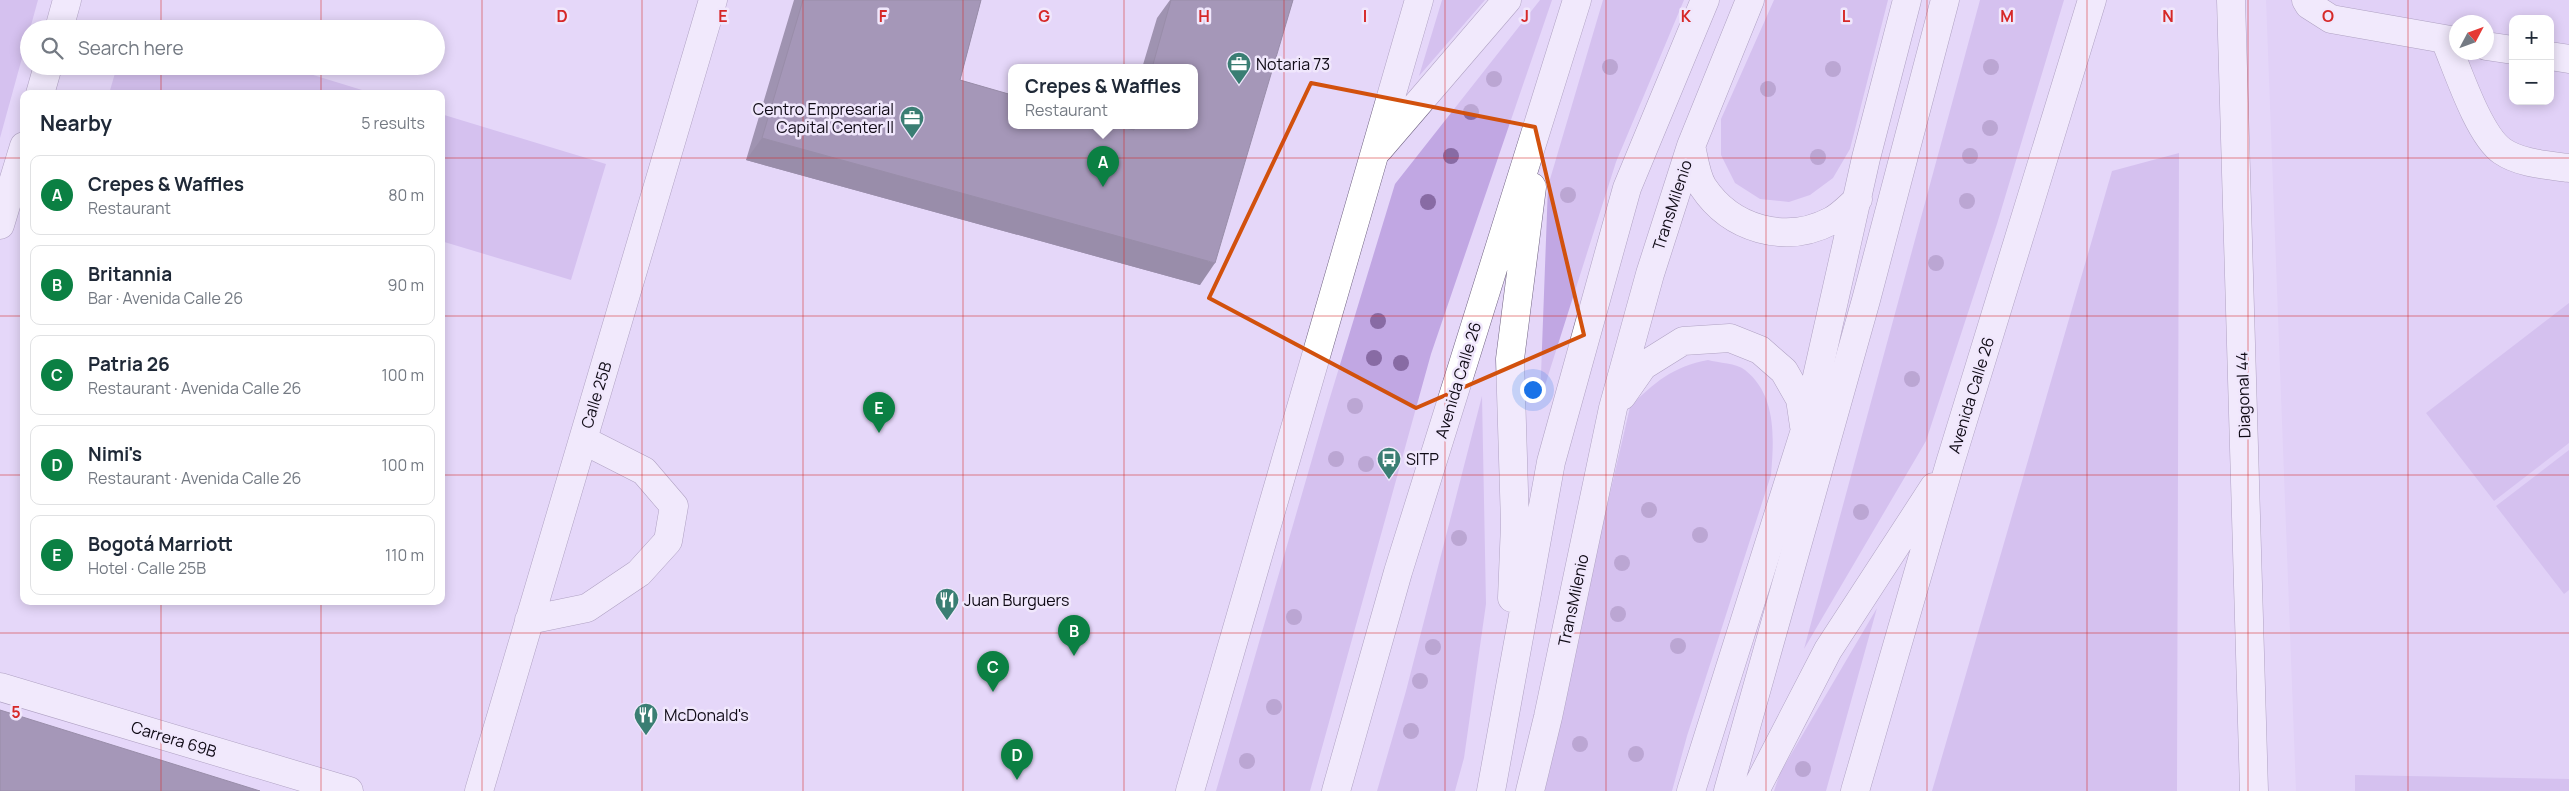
<!DOCTYPE html>
<meta charset="utf-8">
<style>
:root{--surface:#fff;--page:#f2f2f3;--text:#1f2937;--muted:#747a83;--line:#e0e1e3;--accent:#0b8043}
body{margin:0;font-family:Manrope,sans-serif;background:var(--page);color:var(--text)}
.controls{position:absolute;right:15px;top:15px;display:grid;overflow:hidden;border-radius:10px;box-shadow:0 2px 12px #0003}
.controls button{width:45px;height:45px;display:grid;place-items:center;padding:0;border:0;border-bottom:1px solid var(--line);background:var(--surface);color:var(--text);font:25px sans-serif}
.compass{position:absolute;left:2449px;top:15px;width:45px;height:45px;border-radius:50%;background:var(--surface);box-shadow:0 2px 12px #0003;rotate:49deg}
.you{position:absolute;left:1532px;top:389px;width:18px;height:18px;margin:-12px;border:4px solid #fff;border-radius:50%;background:#1a73e8;box-shadow:0 0 0 8px #1a73e833}
.badge{display:grid;place-items:center;width:32px;height:32px;border-radius:50%;background:var(--accent);color:#fff;font-size:16px;font-weight:700}
.pin{position:absolute;translate:-50% -41px;filter:drop-shadow(0 1px 2px #0008)}
.pin::after{content:'';position:absolute;top:26px;width:18px;height:15px;background:inherit;clip-path:polygon(0 0,100% 0,50% 100%)}
.popup{position:absolute;left:1008px;top:64px;width:190px;height:65px;box-sizing:border-box;display:grid;place-content:center;border-radius:10px;background:var(--surface);filter:drop-shadow(0 1px 4px #0005);font-size:16px;white-space:nowrap;color:var(--muted)}
.popup b{font-size:19px;color:var(--text)}
.popup::after{content:'';position:absolute;left:50%;top:100%;margin-left:-10px;border:10px solid transparent;border-top-color:var(--surface)}
.list{margin:0;padding:0;list-style:none}
h2{display:flex;justify-content:space-between;align-items:center;height:65px;margin:0;padding:0 20px;font-size:21px}
h2 small{font-size:16px;font-weight:400;color:var(--muted)}
.list li{display:grid;grid-template-columns:32px 1fr auto;gap:15px;align-items:center;box-sizing:border-box;height:80px;margin:0 10px 10px;padding:0 10px;border:1px solid var(--line);border-radius:10px}
.list b{display:block;font-size:19px;white-space:nowrap}
.list p{margin:0;font-size:16px;white-space:nowrap;color:var(--muted)}
.list em{font-size:16px;font-style:normal;color:var(--muted)}
.icon{flex:none;width:28px;height:28px;fill:none;stroke:currentColor;stroke-width:2;stroke-linecap:round;stroke-linejoin:round}
.map{position:relative;flex:none;width:2569px;height:791px;overflow:hidden}
.search{position:absolute;background:var(--surface);box-shadow:0 2px 12px #0003;left:20px;top:20px;width:425px;height:55px;display:flex;align-items:center;gap:12px;box-sizing:border-box;padding:0 18px;border-radius:28px;color:var(--muted);font-size:19px}
.panel{position:absolute;background:var(--surface);box-shadow:0 2px 12px #0003;left:20px;top:90px;width:425px;height:515px;border-radius:10px}
.map>svg:first-child{display:block}
</style>
<div class="map">
<svg width="2569" height="791" viewBox="0 0 2569 791">
<rect width="100%" height="100%" fill="#e5d7f9"/>
<!-- built -->
<path fill="#dbcaf3" fill-rule="evenodd" d="M2266,0h303v791h-273zM2513,19h37v82h-37zM2456,22h30v30h-30z"/>
<!-- green -->
<path fill="#c1a7e3" d="M0,0h38l-38,138z
M1442,0h43l-66,76z
M1540,0h12l-121,354 -121,437h-94l112,-387 67,-220z
M1603,0h81l-68,162 -76,239 8,-215z
M1774,0h114l-38,149 -17,29 -23,17 -21,7 -29,-3 -25,-16 -14,-28v-36z
M1980,0h84l-67,224 -71,217 -122,208z
M117,66h167l91,28h-266z
M441,114l165,50 -35,116 -130,-39z
M2179,153l-2,638h-245l180,-620z
M2569,303v140l-75,58 -68,-88z
M1708,360c10,3 29,3 37,10 32,25 29,69 26,105l-84,261 -15,55h-131l89,-384c23,-24 44,-41 78,-47z
M1482,396l4,208 -22,154 -9,33h-78l29,-100z
M2569,450v140l-5,4 -68,-88z
M1877,608l-51,183h-52l6,-18z
M2355,775l214,4v12h-214z"/>
<g fill="none" stroke-linecap="round" stroke-linejoin="round">
<defs>
<path id="minor" d="M2231,0l23,791
M2306,0l3,5 22,14 125,22
M59,29l8,-29
M2445,40c12,28 33,94 57,111 19,13 46,14 67,17
M2486,46l27,4
M2550,56l19,3
M40,94l8,-28
M1691,146c3,12 5,30 12,41 28,42 82,58 128,34 10,-5 19,-15 27,-22
M0,225l24,-79
M1622,396l21,-30 40,-25 47,-3 30,12 24,21 16,28 4,27
M529,620l58,-12 52,-35 29,-32 6,-35 -30,-35 -61,-31
M0,687l349,104
M479,791l234,-791
M1530,791l18,-74 65,-309 37,-134 41,-128 59,-146
M1691,791l114,-361 61,-272 41,-158"/>
<path id="major" d="M1379,149l128,-149
M1512,598l3,-74 -5,-165 22,-172
M1190,791l229,-791
M1336,791l62,-219 179,-572
M1491,791l60,-329 76,-274 78,-188
M1728,791l138,-491 79,-300
M1755,791l73,-141 106,-163
M1855,791l95,-328 142,-463"/>
</defs>
<!-- minor casing -->
<use href="#minor" stroke="#6f6281" stroke-width="29"/>
<!-- major casing -->
<use href="#major" stroke="#6f6281" stroke-width="29"/>
<!-- minor -->
<use href="#minor" stroke="#fff" stroke-width="28"/>
<!-- major -->
<use href="#major" stroke="#fff" stroke-width="28"/>
</g>
<!-- trees -->
<g fill="#886ba4">
<circle cx="1610" cy="67" r="8"/>
<circle cx="1991" cy="67" r="8"/>
<circle cx="1833" cy="69" r="8"/>
<circle cx="1494" cy="79" r="8"/>
<circle cx="1768" cy="89" r="8"/>
<circle cx="1471" cy="112" r="8"/>
<circle cx="1990" cy="128" r="8"/>
<circle cx="1451" cy="156" r="8"/>
<circle cx="1970" cy="156" r="8"/>
<circle cx="1818" cy="157" r="8"/>
<circle cx="1568" cy="195" r="8"/>
<circle cx="1967" cy="201" r="8"/>
<circle cx="1428" cy="202" r="8"/>
<circle cx="1936" cy="263" r="8"/>
<circle cx="1378" cy="321" r="8"/>
<circle cx="1374" cy="358" r="8"/>
<circle cx="1401" cy="363" r="8"/>
<circle cx="1912" cy="379" r="8"/>
<circle cx="1355" cy="406" r="8"/>
<circle cx="1336" cy="459" r="8"/>
<circle cx="1366" cy="464" r="8"/>
<circle cx="1649" cy="510" r="8"/>
<circle cx="1861" cy="512" r="8"/>
<circle cx="1700" cy="535" r="8"/>
<circle cx="1459" cy="538" r="8"/>
<circle cx="1622" cy="563" r="8"/>
<circle cx="1618" cy="614" r="8"/>
<circle cx="1294" cy="617" r="8"/>
<circle cx="1678" cy="646" r="8"/>
<circle cx="1433" cy="647" r="8"/>
<circle cx="1420" cy="681" r="8"/>
<circle cx="1274" cy="707" r="8"/>
<circle cx="1411" cy="731" r="8"/>
<circle cx="1580" cy="744" r="8"/>
<circle cx="1636" cy="754" r="8"/>
<circle cx="1247" cy="761" r="8"/>
<circle cx="1803" cy="769" r="8"/>
</g>
<!-- wall -->
<path fill="#4b4059" d="M794,0h187l-21,80 165,48 1,-2h68v-58h-52l15,-50 13,-18h123l-93,285 -454,-125z"/>
<!-- shaded-wall -->
<path fill="#3d3449" d="M762,138l453,125 -15,22 -454,-125z"/>
<!-- building -->
<path fill="#574b68" stroke="#3d3449" d="M803,0h178l-21,80 52,15v31h105l17,4 1,-4h59v-58h-42l19,-68h122l-78,263 -453,-125z
M0,710l260,81h-260z"/>
<!-- marked area -->
<path d="M0 0H2569V791H0ZM1311,83l224,44 49,208 -168,73 -207,-110z" fill="#e5d7f9" fill-opacity=".55" fill-rule="evenodd"/>
<path fill="none" stroke="#d2510d" stroke-width="4" stroke-linejoin="round" d="M1311,83l224,44 49,208 -168,73 -207,-110z"/>
<!-- grid -->
<path fill="none" stroke="#d62828" stroke-width="1" stroke-opacity="0.55" d="M161,0v29M321,0v29M482,0v791M642,0v791M803,0v791M963,0v791M1124,0v791M1284,0v791M1445,0v791M1606,0v791M1766,0v791M1927,0v791M2087,0v791M2248,0v791M2408,0v791M161,66v28M321,66v28M0,158h24M441,158h2128M0,316h24M441,316h2128M0,475h24M441,475h2128M161,601v190M321,601v190M0,633h2569"/>
<!-- icons -->
<defs>
<symbol id="office-pin" viewBox="-11 -11 22 30"><path d="M0 17L-7.5 6A9.5 9.5 0 1 1 7.5 6Z" fill="#3a7e73" stroke="#f0e7fc"/><path d="M-6-3h4V-5.5h4V-3h4V5H-6ZM-1-4.5V-3h2v-1.5ZM-6 0V1H6V0Z" fill="#fff"/></symbol>
<symbol id="bus-pin" viewBox="-11 -11 22 30"><path d="M0 17L-7.5 6A9.5 9.5 0 1 1 7.5 6Z" fill="#3a7e73" stroke="#f0e7fc"/><path d="M-5-6H5V4H4V6H2V4H-2V6H-4V4H-5ZM-3.5-4V0h7V-4ZM-3.5 1.2v1.5H-2V1.2ZM2 1.2v1.5H3.5V1.2Z" fill="#fff"/></symbol>
<symbol id="restaurant-pin" viewBox="-11 -11 22 30"><path d="M0 17L-7.5 6A9.5 9.5 0 1 1 7.5 6Z" fill="#3a7e73" stroke="#f0e7fc"/><path d="M-5-6h1v4h1v-4h1v4h1v-4h1v5L-1.5 .5V6h-2V.5L-5-1ZM5-6V6H3V1.5H1.5Q1.5-4 5-6Z" fill="#fff"/></symbol>
</defs>
<g fill-rule="evenodd">
<use href="#office-pin" x="1225" y="50" width="28" height="38"/>
<use href="#office-pin" x="898" y="104" width="28" height="38"/>
<use href="#bus-pin" x="1375" y="445" width="28" height="38"/>
<use href="#restaurant-pin" x="933" y="586" width="28" height="38"/>
<use href="#restaurant-pin" x="632" y="701" width="28" height="38"/>
</g>
<g text-anchor="middle" dominant-baseline="central" stroke-width="5" stroke-linejoin="round" paint-order="stroke">
<!-- poi labels -->
<g font-size="16" fill="#0f0a15" stroke="#f0e7fc" text-anchor="start">
<text x="1256" y="64">Notaria 73</text>
<text x="894" y="109" text-anchor="end">Centro Empresarial<tspan x="894" dy="18">Capital Center II</tspan></text>
<text x="1406" y="459">SITP</text>
<text x="964" y="600">Juan Burguers</text>
<text x="664" y="715">McDonald's</text>
</g>
<!-- street labels -->
<g font-size="16" fill="#0f0a15" stroke="#f0e7fc">
<text transform="translate(1672 205) rotate(-72)">TransMilenio</text>
<text transform="translate(1458 380) rotate(-73)">Avenida Calle 26</text>
<text transform="translate(596 395) rotate(-73)">Calle 25B</text>
<text transform="translate(1971 395) rotate(-73)">Avenida Calle 26</text>
<text transform="translate(2243 395) rotate(-92)">Diagonal 44</text>
<text transform="translate(1573 600) rotate(-78)">TransMilenio</text>
<text transform="translate(174 739) rotate(17)">Carrera 69B</text>
</g>
</g>
<g font-size="16" text-anchor="middle" font-weight="bold" fill="#d62828" stroke="#f0e7fc" stroke-width="5" stroke-linejoin="round" paint-order="stroke">
<text x="562" y="22">D</text>
<text x="723" y="22">E</text>
<text x="883" y="22">F</text>
<text x="1044" y="22">G</text>
<text x="1204" y="22">H</text>
<text x="1365" y="22">I</text>
<text x="1525" y="22">J</text>
<text x="1686" y="22">K</text>
<text x="1846" y="22">L</text>
<text x="2007" y="22">M</text>
<text x="2168" y="22">N</text>
<text x="2328" y="22">O</text>
<text x="16" y="718">5</text>
</g>
</svg>
<div class="controls">
<button>+</button>
<button>−</button>
</div>
<svg class="compass" viewBox="-18 -18 36 36"><path d="M0-13l5 13h-10z" fill="#e53935"/><path d="M0 13l5-13h-10z" fill="#747a83"/></svg>
<div class="you"></div>
<div class="pin badge" style="left:1103px;top:187px">A</div>
<div class="popup"><b>Crepes &amp; Waffles</b>Restaurant</div>
<div class="pin badge" style="left:1074px;top:656px">B</div>
<div class="pin badge" style="left:993px;top:692px">C</div>
<div class="pin badge" style="left:1017px;top:780px">D</div>
<div class="pin badge" style="left:879px;top:433px">E</div>
<div class="search"><svg class="icon" aria-label="search" viewBox="0 0 24 24"><circle cx="10" cy="10" r="6"/><path d="M15 15l6 6"/></svg>Search here</div>
<section class="panel">
<h2>Nearby<small>5 results</small></h2>
<ul class="list">
<li><span class="badge">A</span><div><b>Crepes &amp; Waffles</b><p>Restaurant</p></div><em>80 m</em></li>
<li><span class="badge">B</span><div><b>Britannia</b><p>Bar · Avenida Calle 26</p></div><em>90 m</em></li>
<li><span class="badge">C</span><div><b>Patria 26</b><p>Restaurant · Avenida Calle 26</p></div><em>100 m</em></li>
<li><span class="badge">D</span><div><b>Nimi's</b><p>Restaurant · Avenida Calle 26</p></div><em>100 m</em></li>
<li><span class="badge">E</span><div><b>Bogotá Marriott</b><p>Hotel · Calle 25B</p></div><em>110 m</em></li>
</ul>
</section>
</div>
